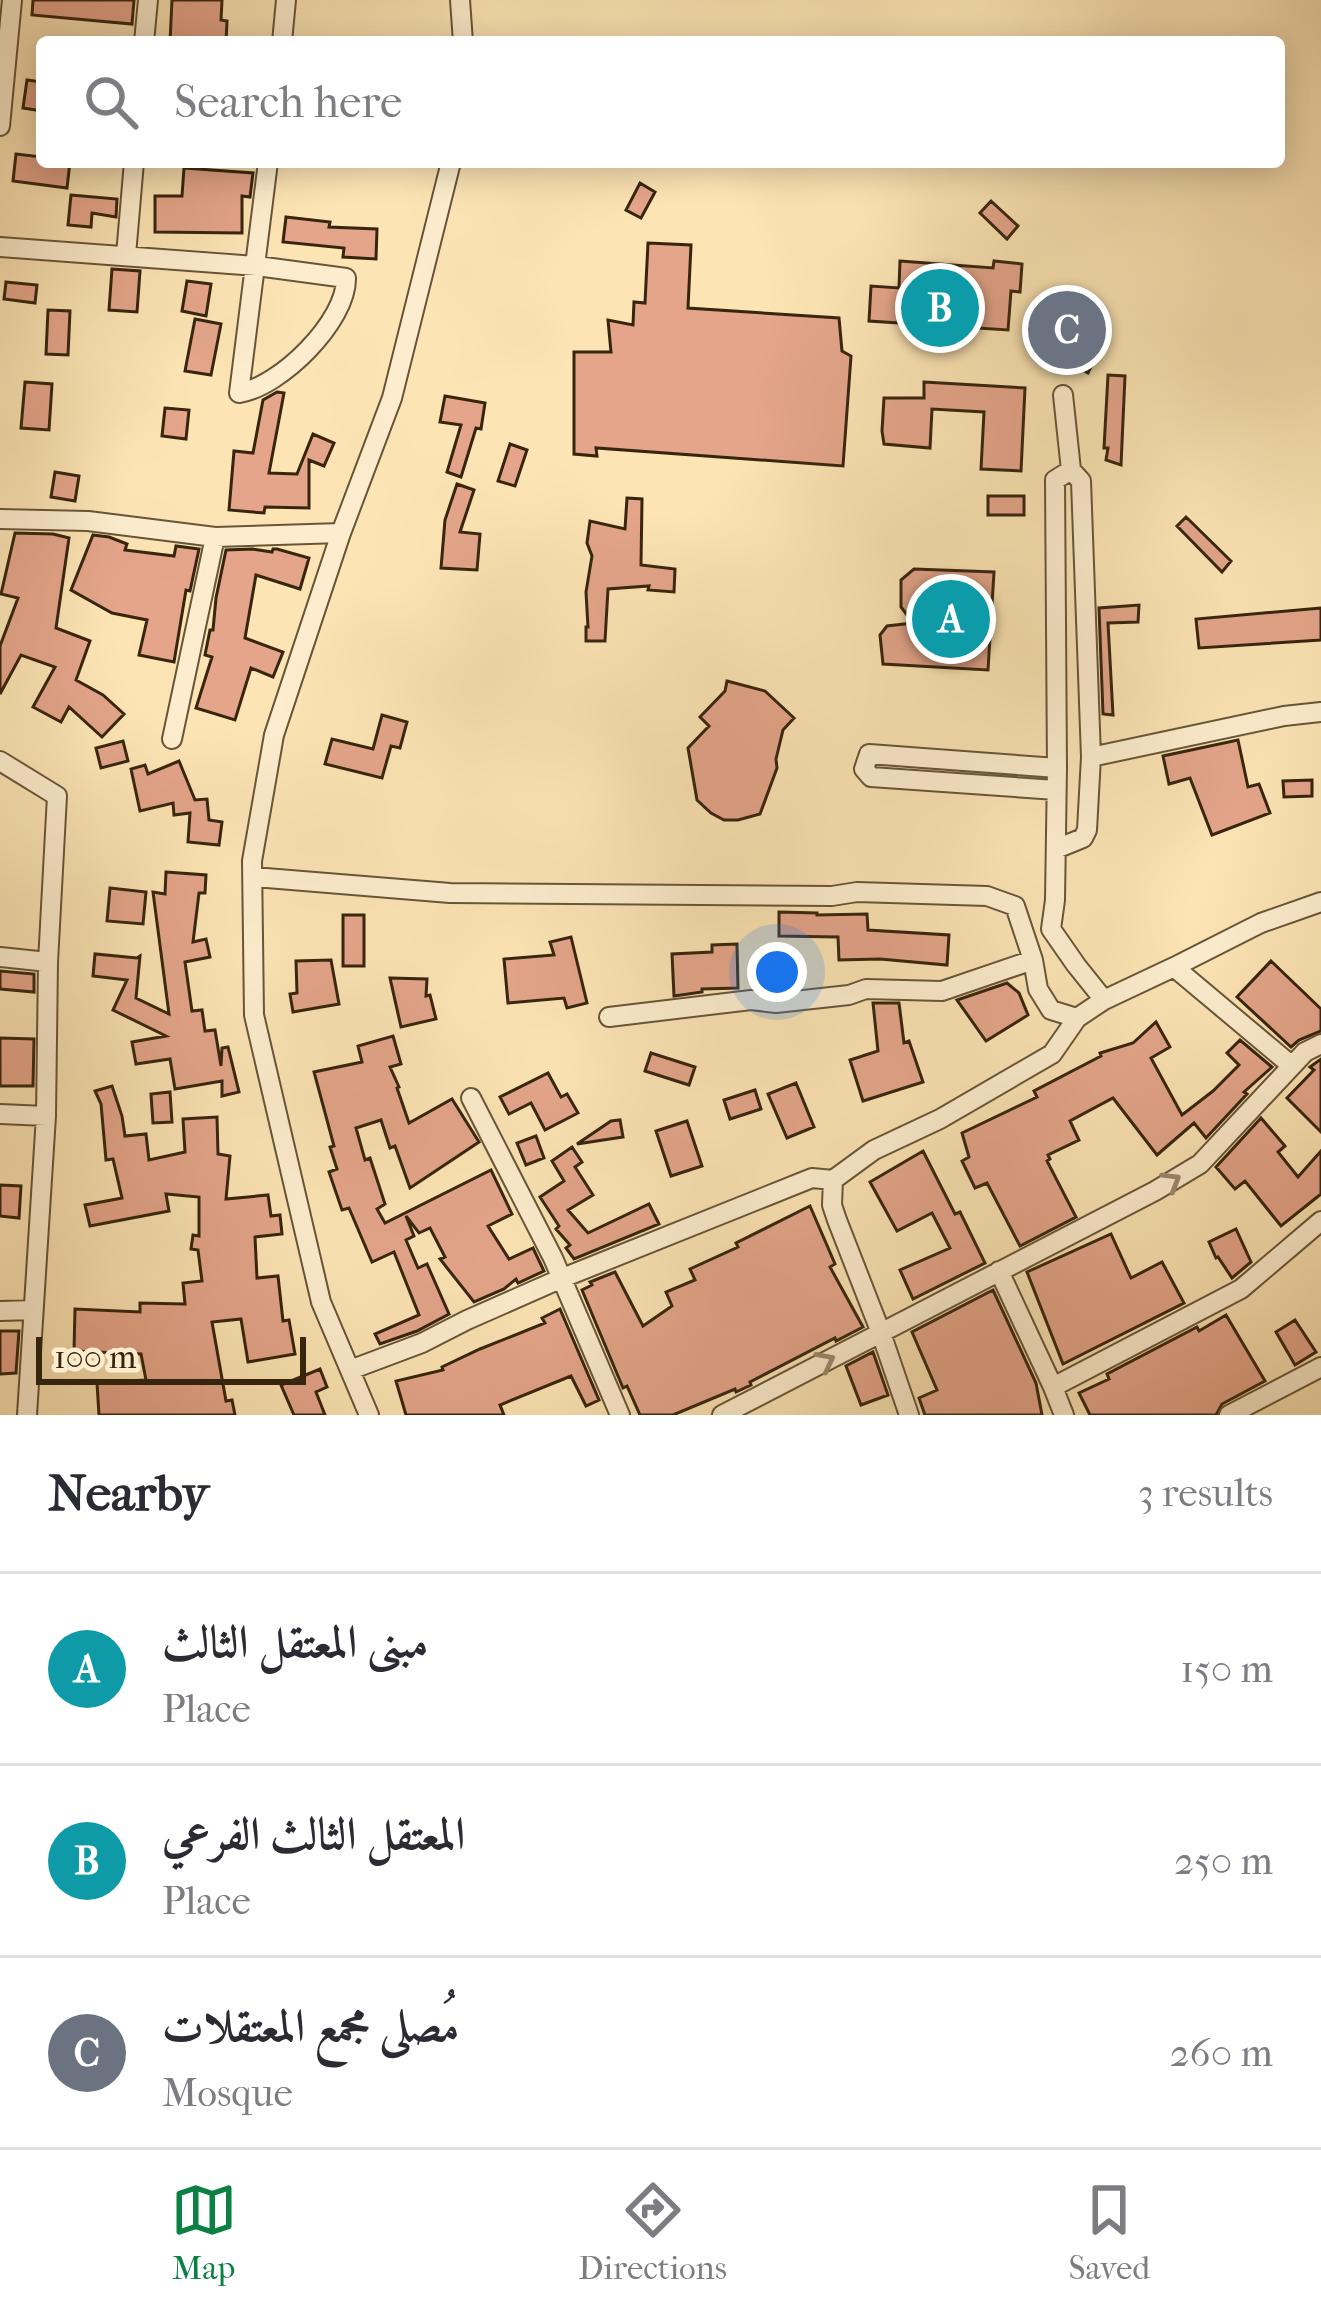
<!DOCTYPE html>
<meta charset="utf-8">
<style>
:root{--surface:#fff;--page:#f2f2f3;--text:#2b2b33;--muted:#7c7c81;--line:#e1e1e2;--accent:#0b8043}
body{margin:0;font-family:"IM FELL French Canon",Amiri,serif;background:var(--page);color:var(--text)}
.scale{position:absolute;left:36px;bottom:30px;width:270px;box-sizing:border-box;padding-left:12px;border:6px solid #37250e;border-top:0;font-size:33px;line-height:42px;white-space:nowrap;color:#37250e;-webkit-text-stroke:9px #fdedce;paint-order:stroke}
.you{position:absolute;left:777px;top:972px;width:42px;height:42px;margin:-30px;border:9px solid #fff;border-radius:50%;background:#1a73e8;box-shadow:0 0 0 18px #1a73e833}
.badge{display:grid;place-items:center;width:78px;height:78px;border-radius:50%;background:var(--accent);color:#fff;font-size:39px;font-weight:700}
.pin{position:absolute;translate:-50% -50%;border:6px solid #fff;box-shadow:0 3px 12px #0006}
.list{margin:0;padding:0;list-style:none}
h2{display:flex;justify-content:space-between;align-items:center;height:156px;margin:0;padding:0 48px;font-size:51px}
h2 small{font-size:39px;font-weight:400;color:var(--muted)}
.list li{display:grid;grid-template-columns:78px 1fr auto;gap:36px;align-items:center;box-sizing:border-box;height:192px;padding:0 48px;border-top:3px solid var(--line)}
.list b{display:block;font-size:45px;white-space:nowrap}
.list p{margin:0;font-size:39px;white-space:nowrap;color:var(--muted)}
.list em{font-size:39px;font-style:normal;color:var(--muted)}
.icon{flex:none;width:66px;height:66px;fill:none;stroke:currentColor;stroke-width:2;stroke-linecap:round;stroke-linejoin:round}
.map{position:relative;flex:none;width:1321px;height:1415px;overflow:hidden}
.search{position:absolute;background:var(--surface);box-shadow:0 6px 30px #0003;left:36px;right:36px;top:36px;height:132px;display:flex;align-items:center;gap:30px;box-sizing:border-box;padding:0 42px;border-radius:12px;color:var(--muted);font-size:45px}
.sheet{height:732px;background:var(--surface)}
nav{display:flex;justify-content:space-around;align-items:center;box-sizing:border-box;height:168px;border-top:3px solid var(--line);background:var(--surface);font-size:33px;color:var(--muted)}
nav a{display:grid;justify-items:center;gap:6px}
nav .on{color:var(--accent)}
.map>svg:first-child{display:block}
</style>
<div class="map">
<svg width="1321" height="1415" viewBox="0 0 1321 1415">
<rect width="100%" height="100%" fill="#fce4b4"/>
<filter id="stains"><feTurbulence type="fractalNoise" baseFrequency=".00167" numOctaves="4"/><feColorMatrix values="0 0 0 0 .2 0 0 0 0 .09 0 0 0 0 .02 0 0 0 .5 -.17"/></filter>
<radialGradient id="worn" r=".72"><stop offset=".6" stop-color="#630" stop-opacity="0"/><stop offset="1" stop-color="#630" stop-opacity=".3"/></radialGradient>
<!-- building -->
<path fill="#e4a58a" stroke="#37250e" stroke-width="3" d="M33,0h101l-2,24 -100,-9z
M172,0h50l-1,20 6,1 -1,21h-56z
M27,80l15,2v29l-19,-3z
M16,154l26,3v5h28l-3,26 -54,-7z
M184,168l69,5 -3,24 -8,-1v37l-87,-1v-36h27z
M640,183l15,9 -14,26 -15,-8z
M71,195l46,4 -1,18 -24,-4 -1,14 -23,-2z
M991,201l27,25 -11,13 -27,-26z
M286,217l44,5 -1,5 48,2 -1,30 -33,-2 1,-9 -61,-6z
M648,243l43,2 -3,63 151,10 3,33 9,5 -8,110 -247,-18 1,8 -23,-2v-102h37l-3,-32 25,5 1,-23 11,1z
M900,261l93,7 1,-7 28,3 -2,28 -9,-1 -3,39 -139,-9 2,-35 28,2z
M112,269l28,2 -3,41 -28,-2z
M187,281l24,3 -5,32 -24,-5z
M6,282l31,3 -2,18 -31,-4z
M1060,288l34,17 -11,30 19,9 -14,29 -20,-11 6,-22 -36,-15z
M48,310l22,1 -2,44 -22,-1z
M195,319l26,5 -10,51 -26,-4z
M1108,375l17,1 -4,89 -15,-5 2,-12h-4z
M25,382l27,2 -3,46 -28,-2z
M924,382l101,6 -4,83 -40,-2 3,-57 -52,-3 -2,39 -46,-4 -2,-13 2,-33h40z
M277,392l7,1 -15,80 28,1 16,-40 21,9 -10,23 -15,-6v48l-44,-1 -1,6 -35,-3 5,-59 19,2 10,-53z
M445,396l40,7 -4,26 -5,-1 -15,49 -14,-5 14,-47 -21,-3z
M165,408l24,2 -3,29 -24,-3z
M510,444l17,6 -12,36 -17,-5z
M55,472l24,4 -4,25 -24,-4z
M457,484l17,6 -14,42 20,2 -3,36 -36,-2 4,-48z
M988,496h36v19h-36z
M627,498l15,1 -1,66 34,4 -1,23 -26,-2 1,-4 -41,3 -3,52h-19v-14h2l-2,-35 6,-36 -5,-13 3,-22 35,8z
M1186,517l45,44 -9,11 -45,-46z
M15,533l38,1 16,4 -13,90 34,13 -14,39 27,15 21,19 -22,23 -33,-30 -8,15 -28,-15 22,-40 -34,-12 -21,39v-48l18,-48 -17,-4z
M93,535l16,2 18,7 -2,6 49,6 2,-10 23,3 -9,42 -4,-1 -12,72 -35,-7 8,-35 -35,-7 -41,-23z
M252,549l20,3 1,-3h4l32,9 -9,31 -44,-14 -11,63 38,14 -10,25 -22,-9 -16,52 -39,-12 16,-51 -7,-2 5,-25h3l3,-32 10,-48z
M914,569l80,3 -6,98 -105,-6 -3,-29 7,-9 26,-3 -12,-16v-27z
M1139,605l-1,17 -30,1 5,92 -10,-1 -4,-106z
M1321,608v32l-122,8 -3,-29z
M727,681l38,10 29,27 -11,12 -7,29 1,9 -17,46 -22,6h-14l-13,-7 -14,-13 -9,-52 21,-22 -9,-9 25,-26z
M382,715l25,7 -7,26 -9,-2 -9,32 -57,-14 7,-25 41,10z
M1238,740l10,47 11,-3 11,29 -58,22 -22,-57 -21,6 -6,-28z
M123,741l5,20 -27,7 -5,-20z
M179,761l16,39 12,-1 2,21 13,2 -3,23 -31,-3 2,-29 -16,2 -1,-12 -33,8 -9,-42 14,-4 3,9z
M1312,780v16l-28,1 -1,-16z
M166,872l40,3 -1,18h-6l-6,49 13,-3 4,18 -25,5 7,49 10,-1 3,21 10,-1 6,36 1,-18 6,-1 11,45 -17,4v-15l-47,8 -5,-30 -34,5 -4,-22 34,-6 -53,-26 14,-30 -34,-4 2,-22 42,4 3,-2 -4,42 33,16 -16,-122 12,2z
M110,888l36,4 -3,32 -36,-3z
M779,912l38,1v2l50,-1 1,16 81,5 -2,30 -67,-6 -41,1 -1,-23 -59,-1z
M343,915h21v51h-21z
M571,937l16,66 -20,5 -3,-10 -56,5 -4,-44 50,-4 -4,-13z
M737,944l1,44 -36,1v3l-28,4 -2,-42 40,-2v-7z
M331,960l8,44 -46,8 -3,-18 7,-1 -1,-32z
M1271,961l50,48v22l-22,9 -8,7 -54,-50z
M0,971l34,3v18l-34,-3z
M390,978l37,1 -1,17 4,-1 6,24 -35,8z
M1007,983l12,10 9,22 -42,26 -29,-41z
M873,1003h26l5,40 5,-2 14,41 -60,19 -13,-41 28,-9z
M1156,1022l14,25 -19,11 31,57 31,-24 26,-26 -12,-12 13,-13 32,27 -28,25 3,2 -41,44 -12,-15 -37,32 -44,-57 -43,23 9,19 -31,15 2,4 -3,2 29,56 -56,29 -33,-63 -12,5 -13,-27 7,-4 -7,-24 75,-36 -3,-6 67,-35 -1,-3 33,-10z
M393,1036l8,28 -11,3 9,20 -2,1 12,35 43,-24 27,43 -69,46 -15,-42 -5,2 -9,-28 -25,8 9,32 5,-2 15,46 -8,5 8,14 106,-53 21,44 -24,12 21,33 24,-11 11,23 -26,12 -2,-4 -12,10 -30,13 -34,-43 5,-2 -15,-29 -11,5 -13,-17 8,20 -8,4 12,28 9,-4 22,50 -32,17 -37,13 -5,-10 44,-19 -25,-63 -22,10 -23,-54 -7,2 -13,-38 8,-3 -7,-22 4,-1 -20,-74 48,-10 -4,-16z
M0,1038l34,1 -1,47h-33z
M651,1053l44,14 -6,18 -44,-14z
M1321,1059v73l-34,-34 27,-28 -4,-3z
M548,1073l13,24 6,-3 11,19 -33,17 -14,-27 -22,11 -9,-17z
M796,1083l18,44 -27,11 -19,-44z
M112,1086l10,30 3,20 21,-2 3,26 36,-8 -2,-33 34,-2 1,37 12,2 -4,43 42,-4 3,21 9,-1 2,19 -27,3 2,41 21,-2 5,45 6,-1 6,34 -47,8 -7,-43 -29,3 14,79 6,-1 3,15h-136l-2,-32 49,-3 -5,-26 -67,-3 1,-42 65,3v-9l45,1 -2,-21 19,-2 -4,-31 -7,-1 2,-14 6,1v-39l-33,-3 3,17 -79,15 -5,-21 37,-7 -9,-39 -7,1 -5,-56 -6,-13z
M755,1090l6,19 -31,10 -6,-19z
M170,1092l2,30 -19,1 -2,-29z
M1261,1118l24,28 -7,6 20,25 23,-26v43l-40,32 -36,-45 -10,8 -19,-22z
M620,1120l3,17 -46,7 34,-23z
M687,1121l15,45 -31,10 -15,-45z
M536,1136l8,22 -18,7 -9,-22z
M572,1147l10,15 -7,5 18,28 -25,15 20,23 61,-29 10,20 -85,35 -8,-11 4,-3 -14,-16 3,-3 -19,-29 24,-16 -12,-20z
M923,1151l32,63 5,-2 25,51 -72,36 -13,-29 50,-22 -18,-35 -35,18 -27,-49z
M0,1185l21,1 -2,32 -19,-2z
M810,1206l25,58 -5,3 33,60 -27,14 -1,-3 -85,44 1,3 -15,7 -1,-3 -62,26h-33l-13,-29 -4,2 -41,-98 10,-5 -2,-3 25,-10 28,54 29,-20 -6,-14 29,-12 -5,-11 48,-22 -2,-4z
M1236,1229l15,33 -19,16 -14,-21 -2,1 -7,-16z
M1111,1234l20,44 31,-16 22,41 -121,61 -36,-92z
M993,1290l43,93 6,32h-117l-6,-17 18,-8 -25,-58z
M560,1309l39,91 -13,6 -15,-30 -71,29 4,10h-98l-10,-34 47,-11 -1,-3 38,-18 65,-26 -3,-5z
M1226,1315l39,66 -43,23 -6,11h-126l-11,-22 30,-14 -2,-5 90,-47 2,4z
M1295,1320l21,32 -21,13 -19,-33z
M0,1331h19l-3,42 -16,1z
M873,1352l15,43 -27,10 -15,-39z
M320,1369l7,18 -11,5 9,23h-31l-13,-30z"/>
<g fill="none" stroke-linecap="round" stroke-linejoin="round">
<defs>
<path id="minor" d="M460,0l3,42
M144,42l4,-42
M282,42l4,-42
M0,126l12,-126
M0,247l257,19 89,12c1,43 -66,109 -107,115l29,-231
M126,255l8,-93
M1063,395l8,75
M0,519l88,2 127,16 126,-4
M172,739l43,-202
M1091,757l193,-41 37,-4
M0,761l57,35 -9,166 -2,154 -19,299
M1056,790l-185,-13 -7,-8 5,-15 188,14
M1056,849l27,-11 4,-8 4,-73 -10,-276 -10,-11 -16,10 2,288 -2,132 -4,29 25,36 28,35
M253,877l197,16 382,3 25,-4 130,4 28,10 18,54 5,29 13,21 26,8
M0,957l48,5
M1174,967l87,-44 60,-21
M609,1017l142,-17 25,3 73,-8 17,-6 76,2 91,-31
M471,1098l82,160 67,157
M0,1114l46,2
M999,1271l54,116 11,28
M0,1311l33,-1
M350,1370l72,-27 45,-23 93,-41 252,-101 21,2
M1053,1387l188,-98 80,-68
M369,1415l-48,-113 -67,-287 -2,-154 22,-126 67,-202 51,-135 59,-236
M722,1415l433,-224 45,-27 105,-112 16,-8
M909,1415l-28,-82 -44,-113 -5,-15 1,-25 41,-30 66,-31 112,-65 25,-36 27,-18 70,-33 118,99
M1229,1415l92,-48"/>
</defs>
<!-- minor casing -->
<use href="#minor" stroke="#685538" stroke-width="22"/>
<!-- minor -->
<use href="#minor" stroke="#fdedce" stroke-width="18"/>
</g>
<!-- one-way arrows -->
<defs><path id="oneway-chevron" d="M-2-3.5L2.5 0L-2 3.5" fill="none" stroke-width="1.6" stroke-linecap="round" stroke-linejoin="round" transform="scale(3)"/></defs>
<g stroke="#9a896e">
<use href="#oneway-chevron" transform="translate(1172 1181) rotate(-31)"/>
<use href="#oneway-chevron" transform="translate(826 1361) rotate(-27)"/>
</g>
<rect width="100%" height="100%" filter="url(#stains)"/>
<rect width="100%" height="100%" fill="url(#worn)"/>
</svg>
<div class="scale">100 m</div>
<div class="you"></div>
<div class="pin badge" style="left:951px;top:619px;background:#0f9aa8">A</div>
<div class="pin badge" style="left:940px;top:308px;background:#0f9aa8">B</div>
<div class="pin badge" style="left:1067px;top:330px;background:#6b7280">C</div>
<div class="search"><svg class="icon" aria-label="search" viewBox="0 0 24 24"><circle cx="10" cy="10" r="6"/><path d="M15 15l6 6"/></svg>Search here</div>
</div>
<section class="sheet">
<h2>Nearby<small>3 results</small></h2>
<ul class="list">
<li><span class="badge" style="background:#0f9aa8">A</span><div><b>مبنى المعتقل الثالث</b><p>Place</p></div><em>150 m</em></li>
<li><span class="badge" style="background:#0f9aa8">B</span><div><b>المعتقل الثالث الفرعي</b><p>Place</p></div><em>250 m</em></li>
<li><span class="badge" style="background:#6b7280">C</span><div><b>مُصلى مجمع المعتقلات</b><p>Mosque</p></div><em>260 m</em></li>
</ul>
</section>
<nav>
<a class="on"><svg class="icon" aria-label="map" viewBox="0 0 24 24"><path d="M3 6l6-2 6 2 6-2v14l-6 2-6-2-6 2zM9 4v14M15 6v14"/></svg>Map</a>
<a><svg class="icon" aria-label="directions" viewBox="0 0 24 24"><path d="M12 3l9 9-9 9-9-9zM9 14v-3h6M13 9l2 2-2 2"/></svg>Directions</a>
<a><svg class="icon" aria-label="saved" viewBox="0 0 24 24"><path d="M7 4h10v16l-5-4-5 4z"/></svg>Saved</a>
</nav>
